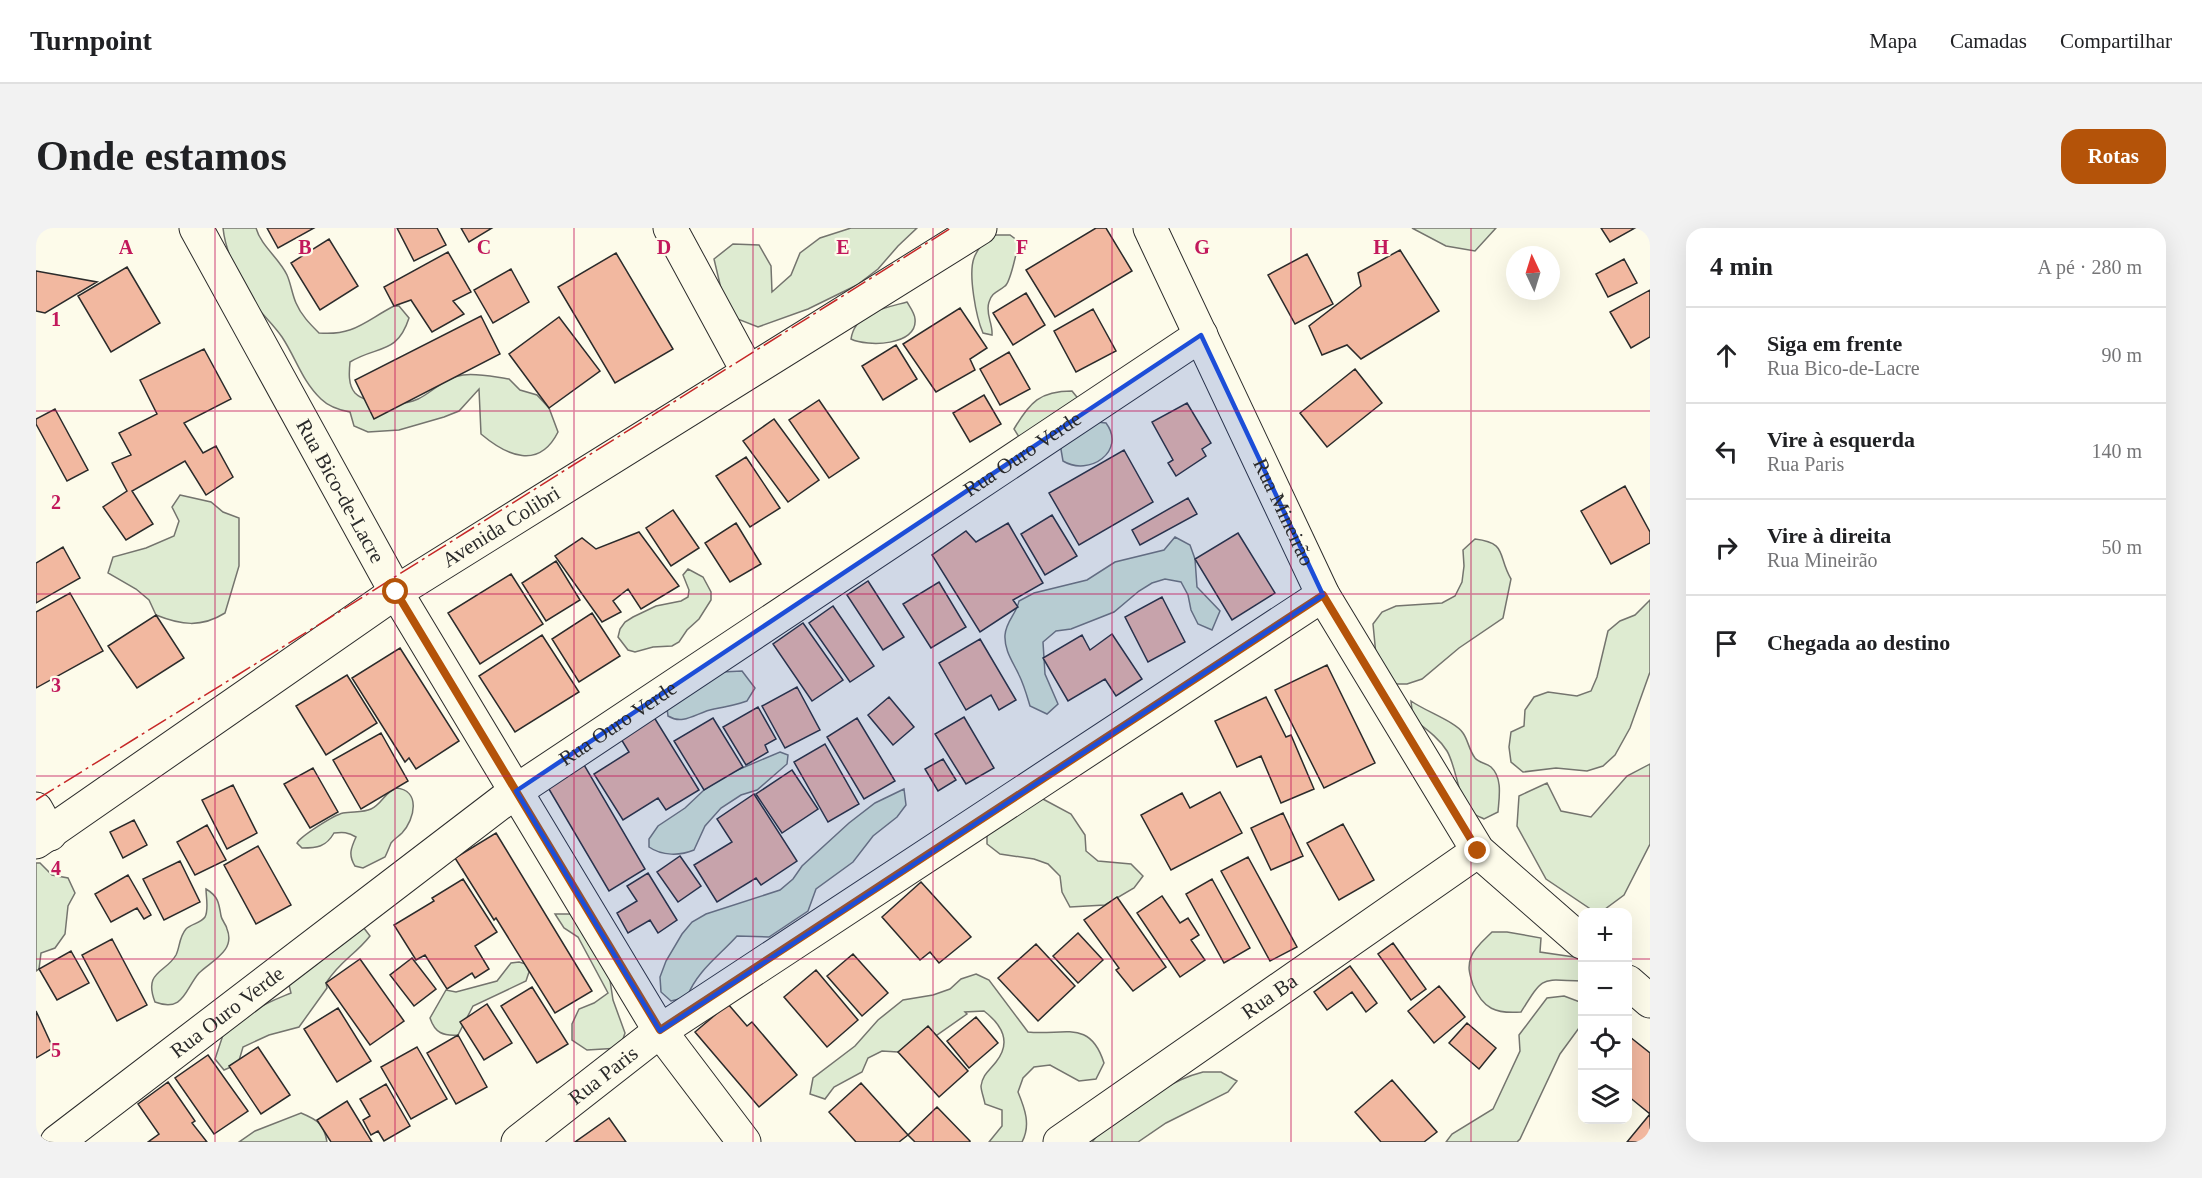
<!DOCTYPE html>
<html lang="pt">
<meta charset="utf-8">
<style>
:root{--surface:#fff;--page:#f2f2f2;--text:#202124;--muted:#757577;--line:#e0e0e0;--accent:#b45309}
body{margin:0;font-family:Georgia,serif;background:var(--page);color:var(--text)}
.controls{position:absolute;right:18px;bottom:18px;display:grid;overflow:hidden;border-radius:12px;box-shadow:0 6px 24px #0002}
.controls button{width:54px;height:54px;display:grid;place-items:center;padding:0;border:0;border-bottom:2px solid var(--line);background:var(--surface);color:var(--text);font:30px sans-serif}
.compass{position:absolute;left:1470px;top:18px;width:54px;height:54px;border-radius:50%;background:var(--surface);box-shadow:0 6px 24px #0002;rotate:356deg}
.stop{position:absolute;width:18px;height:18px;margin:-14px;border:4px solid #b45309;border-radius:50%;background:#fff}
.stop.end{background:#b45309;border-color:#fff;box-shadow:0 2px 6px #0008}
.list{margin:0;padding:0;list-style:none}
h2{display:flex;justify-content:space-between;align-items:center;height:78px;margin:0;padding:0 24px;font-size:26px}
h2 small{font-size:20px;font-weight:400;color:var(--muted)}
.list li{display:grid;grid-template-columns:39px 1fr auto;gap:18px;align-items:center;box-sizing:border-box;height:96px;padding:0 24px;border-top:2px solid var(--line)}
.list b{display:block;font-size:22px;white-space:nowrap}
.list p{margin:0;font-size:20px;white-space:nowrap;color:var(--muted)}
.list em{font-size:20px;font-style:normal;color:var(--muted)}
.icon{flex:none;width:33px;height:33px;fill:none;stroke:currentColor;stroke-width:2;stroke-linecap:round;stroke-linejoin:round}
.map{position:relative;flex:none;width:1614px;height:914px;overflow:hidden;border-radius:18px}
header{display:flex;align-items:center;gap:36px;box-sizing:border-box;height:84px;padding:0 30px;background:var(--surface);border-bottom:2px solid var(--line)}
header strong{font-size:28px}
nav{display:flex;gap:33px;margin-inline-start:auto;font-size:21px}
.intro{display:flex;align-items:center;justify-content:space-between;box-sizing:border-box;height:144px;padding:0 36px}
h1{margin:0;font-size:42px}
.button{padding:15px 27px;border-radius:18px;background:var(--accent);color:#fff;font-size:21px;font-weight:700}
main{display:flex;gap:36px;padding:0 36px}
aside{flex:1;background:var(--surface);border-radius:18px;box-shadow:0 6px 24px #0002}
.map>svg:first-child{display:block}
</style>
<header>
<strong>Turnpoint</strong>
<nav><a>Mapa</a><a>Camadas</a><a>Compartilhar</a></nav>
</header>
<div class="intro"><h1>Onde estamos</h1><a class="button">Rotas</a></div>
<main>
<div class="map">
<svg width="1614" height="914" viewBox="0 0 1614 914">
<rect width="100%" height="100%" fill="#fdfbea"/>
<!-- green -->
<path fill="#deebd1" stroke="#74746e" stroke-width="1.5" d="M187,0h33c5,18 23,30 31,47 4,9 5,19 9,28 5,12 14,21 23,30 35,3 46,-12 75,-27h5l10,12c-12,37 -31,27 -59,44 -1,10 -2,23 5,31 12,12 48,13 63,6 15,-7 27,-22 45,-24 15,-2 31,2 46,4l11,11 17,5 12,13 9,24c-19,38 -51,24 -77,2l-2,-45 -20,22 -15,6 -45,13 -31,2 -14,-6 -4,-14c-11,-2 -21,-5 -29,-13 -19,-18 -25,-41 -39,-62 -6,-9 -14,-17 -21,-25 -17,-24 -35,-55 -38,-84z
M815,0h66l-19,18 -20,23 -21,16 -49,24 -50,18 -23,-9 -12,-21 -9,-38 19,-15 26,1 12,21 1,26 19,-17 9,-22 20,-15z
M1376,0h84l-21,23 -29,-5z
M956,7h18l8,6c0,7 -8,42 -13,45 -7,6 -13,6 -16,16 -4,12 4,21 3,33l-9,-2c-7,-16 -15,-59 -9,-75 3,-9 11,-17 18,-23z
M871,74c3,5 8,12 8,17 3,27 -48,28 -64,20 4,-27 34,-31 56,-37z
M1036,163l25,31 9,1c21,28 -17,54 -43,38l-4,-23 -40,-1 -5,-8c16,-27 26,-38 58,-38z
M144,267l31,7 12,10 16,6v48l-14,47c-24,15 -44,12 -69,2l-7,-15 -13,-11 -28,-16 5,-16 33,-9 28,-12 5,-15 -7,-14z
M1139,309l15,8 5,14 2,28 23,24 -8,19 -14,-6 -7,-14 -3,-15 -7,-13 -16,-3 -13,4 -13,8 -25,21 -43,17 -15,2 -13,11 2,32 13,30 -11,10 -17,-8c-3,-10 -6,-21 -11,-31 -6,-13 -15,-25 -14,-40 1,-14 12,-22 14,-34l15,-8 53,-13 28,-18 49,-12z
M1439,311c33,4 22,16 36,40l-8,39 -44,30 -37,31 -15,5h-16l-15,-29 -3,-31 9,-12 14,-6 46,-3 13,-7 7,-14 2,-16 -1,-16z
M652,341l15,8 8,15v8l-12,19 -12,11 -8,12 -7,4 -19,1 -18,5 -7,-2 -10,-13 2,-8 5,-7 8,-5 23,-11 25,-5 7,-4 1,-7 -6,-15z
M1614,372v72l-20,56 -15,27 -12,11 -16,5 -31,-3 -33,4 -12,-10 -2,-15 2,-15 13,-6 1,-16 9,-13 14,-5 29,4 14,-5 6,-14 11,-46 12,-10 15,-6z
M706,443l13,17 -8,13c-11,4 -22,6 -33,8 -17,3 -30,17 -46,7l-1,-8 55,-36z
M1375,473c14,10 45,21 52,32 5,7 6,17 12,25 4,5 11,5 16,9 12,11 8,31 7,45l-14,7c-4,-2 -9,-4 -13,-7 -13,-12 -14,-44 -24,-61 -8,-13 -21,-22 -34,-32z
M744,524l8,3 -1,9 -30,26 -16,5 -20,13 -16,18 -11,24c-14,6 -32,6 -45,-3v-8l9,-13 27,-18 19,-18 24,-16z
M1614,536v80l-26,51 -23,17h-6l-49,-33 -29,-53 2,-30 28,-13 14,28 30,6 36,-41z
M360,560c25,2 19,31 6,45 -4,4 -8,6 -11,10 -2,5 -4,10 -6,14l-22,11 -8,-2c-7,-11 -4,-18 1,-29 -8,-5 -13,-5 -22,-4 -8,14 -17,15 -32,15l-5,-5c4,-7 37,-28 46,-30 9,-2 20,0 28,-4 11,-5 14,-17 25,-21z
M868,561l2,16 -9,12 -24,19 -20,26 -37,27 -8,22 -39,26 -32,-1c-18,20 -40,35 -50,61l-16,4 -10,-9 -1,-15 6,-16 16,-27 10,-12 14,-8 74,-24 13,-11 9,-13 47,-43 26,-20z
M1005,570l30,16 14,21 1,16 12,10 33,3 12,12 -9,12 -29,17 -35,2 -8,-15 -2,-16 -12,-12 -14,-5 -34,-5 -13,-10v-15z
M0,635h4l12,12 16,3 7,15 -7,13 -3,28 -10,14 -14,5 -2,16 -3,2z
M170,661c12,7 13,14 15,27 1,5 5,8 6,13 9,22 -16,32 -28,44 -14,16 -15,40 -44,29 -12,-31 11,-29 21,-47 4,-8 3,-18 10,-26 5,-5 15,-6 19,-12 4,-7 1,-20 1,-28z
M519,686h16l37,53 5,33 12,33 -5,15 -33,2 -15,-10v-16l7,-15 15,-6 14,-10 -30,-56 -14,-9z
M324,695l10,13c-15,19 -30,25 -44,47l1,5 -28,39 -30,8 -26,12 -5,17 -14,6 -9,-11 10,-30c15,-4 19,-11 32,-20 11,-7 22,-11 34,-16l-3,-12z
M1456,704h15l34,6 -1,14 34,5 8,4v20c-42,-1 -37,-7 -61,31 -25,2 -38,-3 -48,-27 -3,-10 -6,-17 -2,-28 3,-9 14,-18 21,-25z
M483,734l7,2 3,8 -3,9 -53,25 -15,29c-15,1 -23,-2 -28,-17l16,-28 10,2 41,-11 14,-18z
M940,746l13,6 39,52c35,4 62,-14 76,31l-8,16 -17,2 -29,-16 -16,2 -11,11 -5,14c7,17 13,33 4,50h-33l13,-16v-16l-17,-6c-1,-6 -4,-13 -4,-18 2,-12 8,-15 15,-24 16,-20 6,-37 -12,-51l-19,1 2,2 -40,28 -29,10 -16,-1 -14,7 -6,14 -28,15 -9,12 -15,-5 3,-16 42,-32 23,-26 25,-20 30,-5 17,-6 11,-10z
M1528,768l16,6 -1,26 -19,26 -40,85 -3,3h-71l6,-8 41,-25 27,-58 -1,-16 28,-37z
M1167,844h18l16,9 -9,11 -62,31 -28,19h-46l5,-6c33,-24 66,-54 106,-64z
M265,885c17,7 23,11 26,29h-88l16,-11z"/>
<!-- building -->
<path fill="#f2b8a0" stroke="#2b2b2b" stroke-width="1.5" d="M231,0h47l-36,20z
M361,0h40l9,17 -32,16z
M425,0h31l-23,14z
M1060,0h10l26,43 -77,46 -29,-47z
M1565,0h34l-25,14z
M293,11l29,47 -38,24 -29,-47z
M1364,22l39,61 -78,48 -14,-14 -25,10 -13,-29 52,-40 -3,-13z
M412,24l23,40 -18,9 11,13 -32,18 -21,-32 -17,6 -10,-19z
M580,25l57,96 -58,34 -57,-96z
M1271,26l26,50 -38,20 -27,-49z
M1588,31l13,24 -29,14 -12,-23z
M91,39l33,56 -49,29 -33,-56z
M475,41l18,33 -36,21 -19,-33z
M0,43l61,11 -52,31 -9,-2z
M1614,62v47l-19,11 -21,-36z
M990,65l19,32 -32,20 -20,-32z
M924,80l27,40 -17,11 5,11 -39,22 -33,-48z
M1057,81l23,42 -40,21 -22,-41z
M445,88l19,38 -126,65 -19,-39z
M523,89l41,54 -51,37 -40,-54z
M860,117l21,34 -34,21 -21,-34z
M168,121l27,50 -47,24 19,30 13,-7 17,31 -27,18 -21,-34 -53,30 21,33 -27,16 -23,-33 24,-16 -15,-28 19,-8 -12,-22 38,-19 -17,-34z
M973,124l21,37 -30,16 -20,-36z
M1319,141l27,34 -55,44 -27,-34z
M948,167l17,29 -31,18 -17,-29z
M783,172l40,58 -30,20 -40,-58z
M1151,175l24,40 -9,6 4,7 -30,20 -8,-13 5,-3 -21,-38z
M19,181l33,61 -21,11 -31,-57v-5z
M738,191l45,61 -31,22 -45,-61z
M1088,222l29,52 -74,43 -30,-52z
M710,229l34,51 -30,19 -34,-51z
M1589,258l25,46v11l-39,21 -30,-53z
M1152,270l9,16 -57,31 -8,-15z
M637,282l26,38 -28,18 -25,-38z
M1016,287l25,41 -32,19 -24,-41z
M700,295l25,41 -31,18 -25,-39z
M972,295l35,60 -30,17 5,7 -38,25 -48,-77 34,-24 10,11z
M603,304l40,54 -38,23 -13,-20 -15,12 8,11 -19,10 -47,-66 27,-18 14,11z
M1202,305l37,60 -43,27 -37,-61z
M27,319l17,31 -44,25v-40z
M520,333l24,39 -34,21 -24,-38z
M475,346l32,50 -63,40 -32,-51z
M832,353l36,56 -21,13 -36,-55z
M903,354l27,45 -35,21 -28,-44z
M34,365l33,58 -67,37v-76z
M1126,369l23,45 -37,20 -23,-45z
M797,378l41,60 -24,16 -41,-59z
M556,385l28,43 -41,26 -27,-43z
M120,387l28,43 -47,30 -29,-42z
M767,395l40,57 -31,21 -39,-57z
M1076,406l30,45 -26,17 -11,-17 -37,22 -25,-43 39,-23 8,15z
M506,407l37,57 -64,40 -36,-56z
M944,411l36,61 -17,10 -8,-15 -25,15 -27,-47z
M364,420l59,93 -43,28 -7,-11 -4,4 -53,-84z
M1291,437l48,98 -51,25 -49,-98z
M311,447l30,48 -51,32 -30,-49z
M761,459l23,43 -35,18 -23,-42z
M853,469l25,30 -21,18 -25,-30z
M1230,469l20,40 5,-2 23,54 -33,14 -20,-47 -24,11 -22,-46z
M722,479l18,32 -11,6 3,7 -22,13 -23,-38z
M616,486l47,76 -33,20 -8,-12 -35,22 -29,-46 35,-22 -11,-18z
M928,489l30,51 -28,16 -31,-50z
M677,490l30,49 -39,23 -30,-49z
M821,490l38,63 -31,18 -37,-62z
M345,505l27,48 -47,28 -28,-49z
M789,516l34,60 -31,18 -34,-60z
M544,530l65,111 -36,22 -66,-112z
M907,531l13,21 -18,11 -13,-22z
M277,540l25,44 -28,16 -26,-44z
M756,542l26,39 -36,24 -26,-39z
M197,557l24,48 -30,16 -25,-49z
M1184,564l22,41 -71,37 -30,-55 41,-22 8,15z
M718,566l43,67 -36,24 -5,-7 -39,24 -23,-37 38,-23 -15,-23z
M1247,585l20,43 -32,14 -20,-42z
M98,592l13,25 -24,13 -13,-26z
M1307,596l31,56 -35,20 -32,-57z
M171,597l19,35 -31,15 -18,-33z
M460,605l96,158 -37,22 -59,-95 -2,2 -39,-62z
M222,618l33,59 -35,19 -32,-59z
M644,628l21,30 -23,16 -21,-30z
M1212,629l49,90 -27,14 -49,-90z
M144,633l20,41 -36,18 -21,-41z
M612,645l29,47 -19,13 -8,-13 -22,13 -11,-20 20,-12 -10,-15z
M92,647l23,40 -7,4 -7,-11 -26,14 -16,-28z
M427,651l34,53 -22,14 14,23 -14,9 -3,-5 -25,16 -22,-34 -9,5 -22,-35 40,-24 -2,-3z
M1176,651l38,69 -26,15 -38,-69z
M885,654l50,55 -32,26 -9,-11 -10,8 -38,-43z
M1126,668l18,27 8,-5 11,17 -8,5 14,20 -25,17 -43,-64z
M1081,669l49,70 -33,24 -17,-21 3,-2 -35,-48z
M1042,705l25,27 -25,23 -25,-27z
M76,711l35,66 -30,16 -35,-66z
M1357,715l33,46 -15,11 -33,-46z
M1000,716l39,42 -37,35 -40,-43z
M35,723l18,32 -32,17 -18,-31z
M817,726l35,39 -26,23 -35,-40z
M376,730l24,31 -22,17 -24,-31z
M324,731l44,62 -34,24 -44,-62z
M1314,738l27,37 -11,9 -14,-20 -25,18 -13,-18z
M780,742l42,50 -31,27 -43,-50z
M1403,758l26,31 -31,26 -26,-32z
M496,759l36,57 -31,19 -36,-57z
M451,776l25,39 -28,17 -24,-38z
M692,776l19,22 5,-4 45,53 -38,32 -64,-75z
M302,780l33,53 -34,21 -33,-53z
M0,783l17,37 -17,10z
M940,789l22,26 -29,25 -22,-27z
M1431,795l29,25 -17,21 -30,-26z
M892,798l40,45 -29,26 -41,-45z
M422,807l29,52 -31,17 -29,-51z
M1594,809l20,16v89h-23l23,-28 -22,-18v-55z
M222,819l32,48 -29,19 -32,-48z
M381,819l30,52 -36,20 -30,-52z
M172,827l40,56 -34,23 -39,-56z
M1356,852l45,52 -13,10h-43l-26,-30z
M132,854l27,39 -3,2 15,19h-59l11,-8 -21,-30z
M825,855l47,52 -9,7h-43l-27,-30z
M350,856l24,42 -26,15 -6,-10 -7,4 -8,-15 7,-4 -10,-17z
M311,873l25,41h-41l-14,-22z
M901,879l33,34v1h-55l-7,-7z
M573,890l17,24h-51z"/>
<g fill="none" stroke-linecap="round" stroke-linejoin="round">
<defs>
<g id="minor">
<path id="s1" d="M160,0l200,364 264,439 84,111"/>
<path d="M634,0l78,144"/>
<path id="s2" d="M1114,0l173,367 155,256 104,91"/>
<path d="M0,581l14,25"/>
<path id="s3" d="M0,614l360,-250 584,-364"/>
<path d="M1592,754l22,19"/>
<path id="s4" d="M21,914l459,-351 685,-456"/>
<path id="s5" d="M482,914l142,-111 663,-436"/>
<path id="s6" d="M1024,914l418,-291"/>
</g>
</defs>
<!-- minor casing -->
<use href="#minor" stroke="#2b2b2b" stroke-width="35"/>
<!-- minor -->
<use href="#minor" stroke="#fdfbea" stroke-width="33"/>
<!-- power -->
<path stroke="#c62828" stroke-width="1.5" stroke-dasharray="21 4.5 3 4.5" stroke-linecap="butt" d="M0,572l287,-178 628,-394"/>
</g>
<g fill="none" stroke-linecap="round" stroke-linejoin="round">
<!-- route -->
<path stroke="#b45309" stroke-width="8" d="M360,364l264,438 663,-435 155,256"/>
</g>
<!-- marked area -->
<path fill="#1d4ed8" fill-opacity="0.2" stroke="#1d4ed8" stroke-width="4.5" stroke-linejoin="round" d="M1165,107l122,260 -663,436 -144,-240z"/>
<!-- grid -->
<path fill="none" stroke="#c2185b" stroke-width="1.5" stroke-opacity="0.55" d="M179,0v914M359,0v914M538,0v914M717,0v914M897,0v914M1076,0v914M1255,0v914M1435,0v914M0,183h1614M0,366h1614M0,548h1614M0,731h1546M1592,731h22"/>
<g text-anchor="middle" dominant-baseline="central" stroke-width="4.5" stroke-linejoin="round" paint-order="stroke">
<!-- street labels -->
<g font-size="21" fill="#2b2b2b" stroke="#fdfbea">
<text stroke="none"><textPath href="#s4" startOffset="1186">Rua Ouro Verde</textPath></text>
<text stroke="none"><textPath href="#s1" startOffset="300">Rua Bico-de-Lacre</textPath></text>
<text stroke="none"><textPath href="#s2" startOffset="314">Rua Mineirão</textPath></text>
<text stroke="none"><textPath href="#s3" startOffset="562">Avenida Colibri</textPath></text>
<text stroke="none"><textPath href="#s4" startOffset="700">Rua Ouro Verde</textPath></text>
<text stroke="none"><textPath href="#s6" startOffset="255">Rua Ba</textPath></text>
<text stroke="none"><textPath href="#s4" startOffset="214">Rua Ouro Verde</textPath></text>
<text stroke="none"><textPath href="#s5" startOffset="108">Rua Paris</textPath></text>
</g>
</g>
<g font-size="20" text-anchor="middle" font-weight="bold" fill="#c2185b" stroke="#fdfbea" stroke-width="4.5" stroke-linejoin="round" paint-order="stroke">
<text x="90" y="26">A</text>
<text x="269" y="26">B</text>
<text x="448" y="26">C</text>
<text x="628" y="26">D</text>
<text x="807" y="26">E</text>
<text x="986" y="26">F</text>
<text x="1166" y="26">G</text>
<text x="1345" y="26">H</text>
<text x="20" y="98">1</text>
<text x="20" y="281">2</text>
<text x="20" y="464">3</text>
<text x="20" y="647">4</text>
<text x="20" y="829">5</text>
</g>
</svg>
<div class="controls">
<button>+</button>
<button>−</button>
<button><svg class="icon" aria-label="locate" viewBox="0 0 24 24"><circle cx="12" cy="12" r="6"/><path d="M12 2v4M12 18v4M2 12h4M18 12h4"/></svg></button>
<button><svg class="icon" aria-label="layers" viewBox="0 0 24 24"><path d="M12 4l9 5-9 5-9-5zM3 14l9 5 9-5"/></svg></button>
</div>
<svg class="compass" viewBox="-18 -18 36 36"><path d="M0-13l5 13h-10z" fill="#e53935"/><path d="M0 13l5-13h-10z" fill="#757577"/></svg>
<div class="stop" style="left:360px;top:364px"></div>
<div class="stop end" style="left:1442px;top:623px"></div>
</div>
<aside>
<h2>4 min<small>A pé · 280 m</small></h2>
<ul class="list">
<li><svg class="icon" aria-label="ahead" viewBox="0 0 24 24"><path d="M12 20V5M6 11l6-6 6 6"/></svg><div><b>Siga em frente</b><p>Rua Bico-de-Lacre</p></div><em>90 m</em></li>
<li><svg class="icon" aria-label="left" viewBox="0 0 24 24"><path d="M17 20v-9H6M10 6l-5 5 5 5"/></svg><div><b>Vire à esquerda</b><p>Rua Paris</p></div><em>140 m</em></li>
<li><svg class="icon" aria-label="right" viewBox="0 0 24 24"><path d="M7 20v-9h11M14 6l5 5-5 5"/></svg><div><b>Vire à direita</b><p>Rua Mineirão</p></div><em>50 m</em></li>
<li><svg class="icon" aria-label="arrive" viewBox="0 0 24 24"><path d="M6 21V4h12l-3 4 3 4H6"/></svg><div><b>Chegada ao destino</b></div></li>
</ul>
</aside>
</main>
